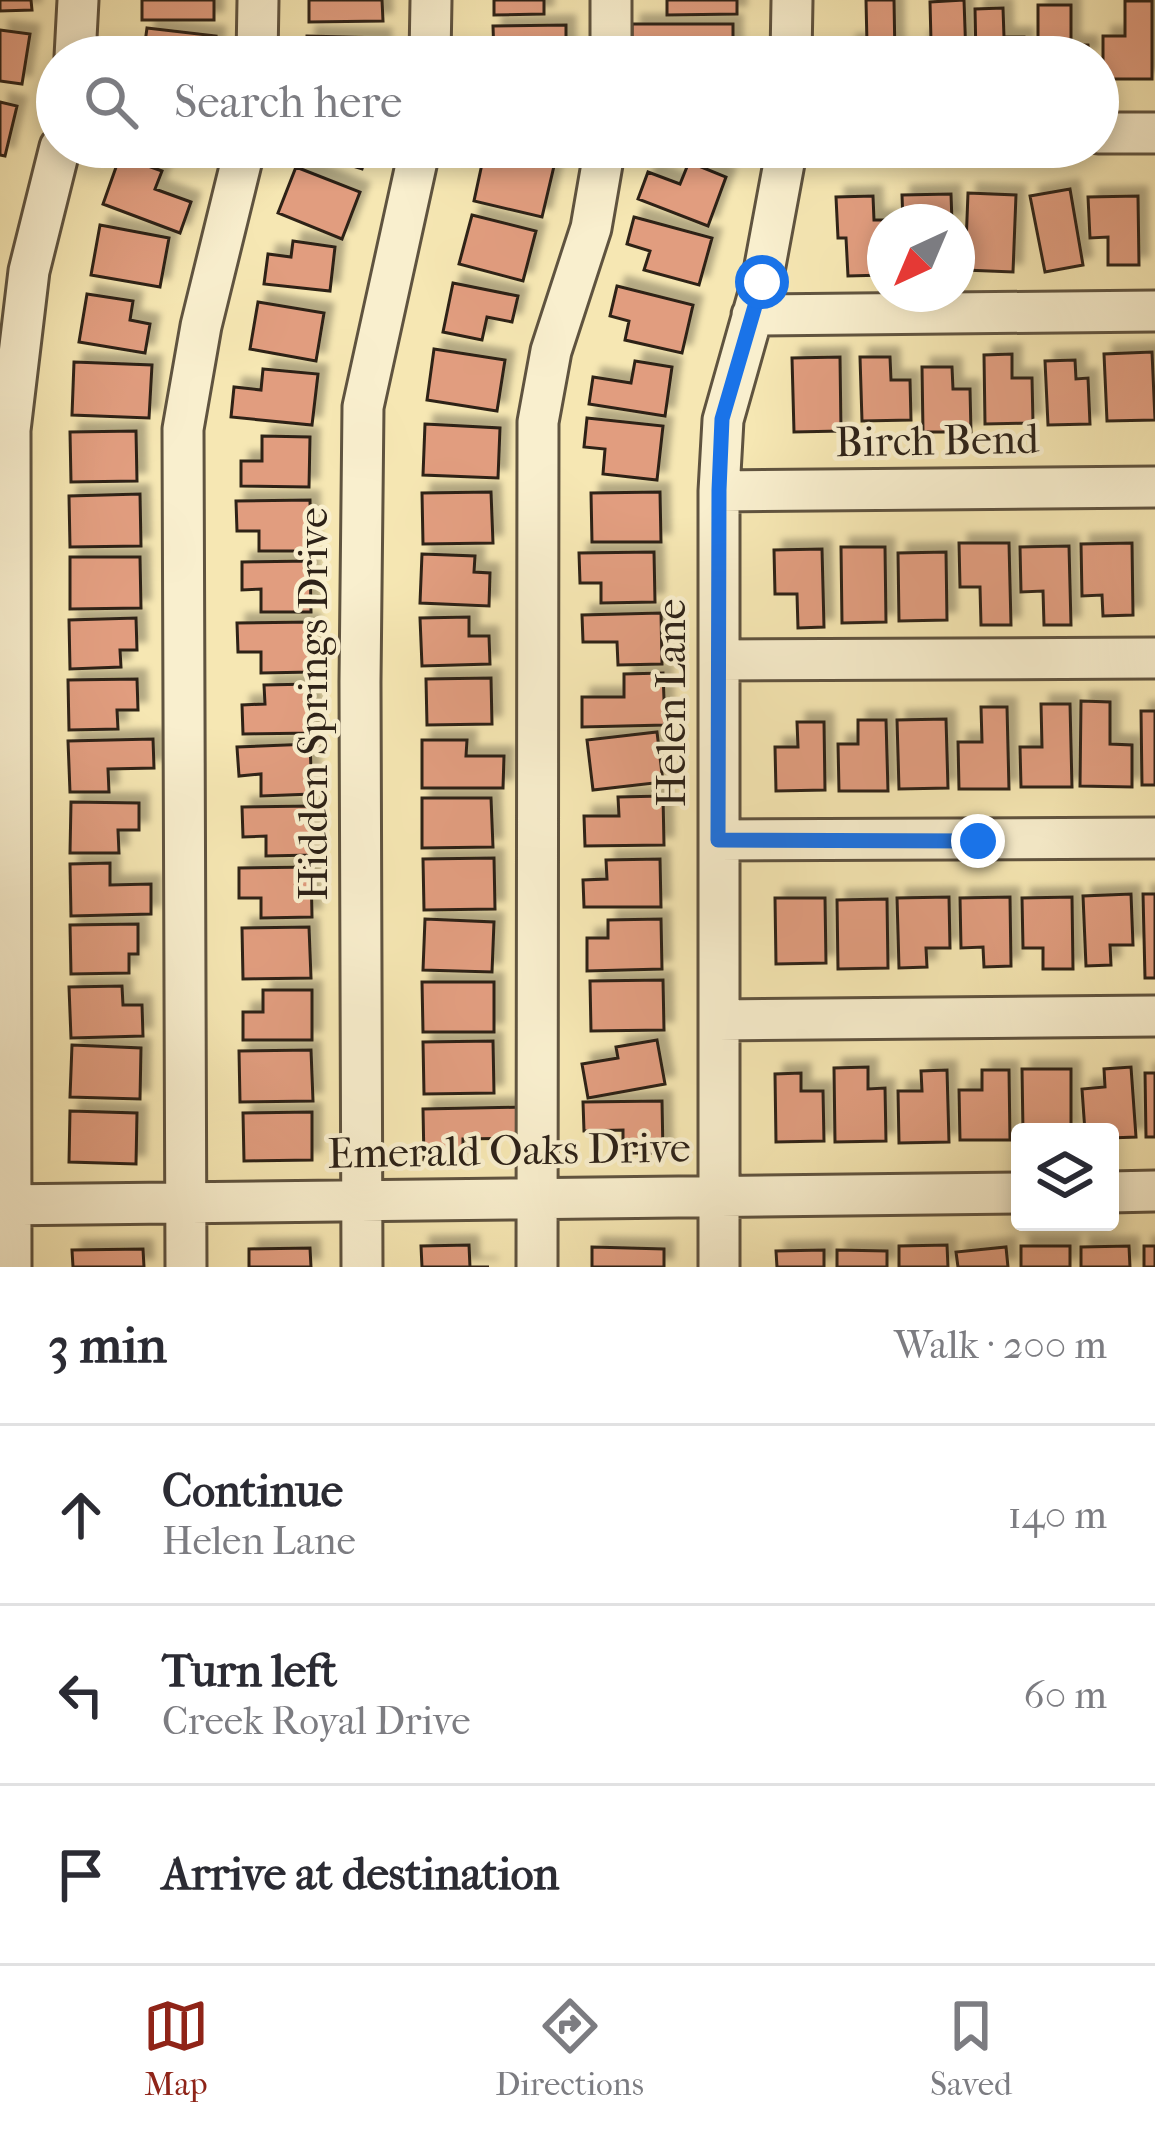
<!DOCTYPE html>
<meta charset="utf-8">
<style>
:root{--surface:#fff;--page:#f2f2f3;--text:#2b2b33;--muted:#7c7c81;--line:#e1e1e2;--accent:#8f2418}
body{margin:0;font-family:"IM FELL French Canon",serif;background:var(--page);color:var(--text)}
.controls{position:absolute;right:36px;bottom:36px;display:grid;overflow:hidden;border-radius:12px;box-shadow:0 6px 18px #0003}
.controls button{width:108px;height:108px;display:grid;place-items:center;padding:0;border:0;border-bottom:3px solid var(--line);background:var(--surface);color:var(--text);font:60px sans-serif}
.compass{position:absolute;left:867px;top:204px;width:108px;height:108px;border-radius:50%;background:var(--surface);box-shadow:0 6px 18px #0003;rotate:224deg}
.stop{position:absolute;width:36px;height:36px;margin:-27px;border:9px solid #1a73e8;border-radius:50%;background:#fff}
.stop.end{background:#1a73e8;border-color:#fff;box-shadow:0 3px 12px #0008}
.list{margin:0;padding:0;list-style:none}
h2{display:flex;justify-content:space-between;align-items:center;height:156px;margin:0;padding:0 48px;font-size:51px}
h2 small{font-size:39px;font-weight:400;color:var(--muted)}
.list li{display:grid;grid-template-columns:78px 1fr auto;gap:36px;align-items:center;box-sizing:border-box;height:180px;padding:0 48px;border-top:3px solid var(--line)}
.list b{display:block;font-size:45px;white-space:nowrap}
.list p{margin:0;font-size:39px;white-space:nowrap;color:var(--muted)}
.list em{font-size:39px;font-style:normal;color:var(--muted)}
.icon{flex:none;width:66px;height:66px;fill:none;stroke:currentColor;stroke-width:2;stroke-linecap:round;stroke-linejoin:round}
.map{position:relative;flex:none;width:1155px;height:1267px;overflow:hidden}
.search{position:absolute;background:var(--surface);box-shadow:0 6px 18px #0003;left:36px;right:36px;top:36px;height:132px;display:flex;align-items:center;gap:30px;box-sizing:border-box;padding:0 42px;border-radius:66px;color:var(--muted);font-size:45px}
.sheet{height:696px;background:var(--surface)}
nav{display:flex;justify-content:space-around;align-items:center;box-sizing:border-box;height:168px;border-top:3px solid var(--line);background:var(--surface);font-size:33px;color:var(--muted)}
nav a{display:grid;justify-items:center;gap:6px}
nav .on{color:var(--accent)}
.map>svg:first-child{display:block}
</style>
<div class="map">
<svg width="1155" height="1267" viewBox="0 0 1155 1267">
<defs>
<filter id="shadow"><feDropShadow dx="9" dy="-9" stdDeviation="3" flood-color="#0004"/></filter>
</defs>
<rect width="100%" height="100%" fill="#f6e7b3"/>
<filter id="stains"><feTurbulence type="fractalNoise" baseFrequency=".00167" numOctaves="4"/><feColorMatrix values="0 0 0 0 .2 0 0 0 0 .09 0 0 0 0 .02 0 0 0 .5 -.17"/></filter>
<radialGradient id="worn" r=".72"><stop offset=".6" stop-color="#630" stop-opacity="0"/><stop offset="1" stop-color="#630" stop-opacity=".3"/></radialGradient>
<!-- building -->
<path fill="#e19d7f" stroke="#2d2218" stroke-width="3" filter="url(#shadow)" d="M0,0h31l1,10 -32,1z
M142,0h72v20h-72z
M309,0h73l1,21 -74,1z
M494,0h50v14l-50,1z
M667,0h70v14l-70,1z
M866,0h28l1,57h-47v-13h19z
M964,0l2,57h-44l-1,-16h10l-1,-39z
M1125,1h27v78h-49v-43h22z
M1038,5h33v40h17l1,12h-51z
M1003,8l1,29h20v20h-48l-1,-48z
M632,24h101v33h-43v-7h-58z
M566,25v32h-72l-1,-31z
M147,28l69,8 -3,21h-70z
M0,30l30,4 -8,50 -22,-3z
M307,36l75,2 -1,19h-74z
M0,102l17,4 -12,50 -5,-1z
M142,147h51l-3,13z
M291,147h78l-7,22z
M485,150l69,16 -12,51 -68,-16z
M120,156l42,15 -7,18 36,13 -11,31 -77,-29z
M689,162l37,15 -18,49 -70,-27 10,-27 32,12z
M296,167l64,25 -18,47 -64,-26z
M1070,189l13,76 -38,7 -15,-76z
M968,193l48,2 -3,77 -48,-2z
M951,194l1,28h-49l-1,-27z
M873,196l1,24h13l-2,2v53l-37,1 -2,-38h-8l-2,-41z
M1138,196l1,69h-31v-28l-18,1 -2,-41z
M472,215l64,16 -13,50 -64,-17z
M634,217l78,21 -13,47 -55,-15 6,-19 -23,-7z
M100,225l69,13 -9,49 -69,-12z
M293,241l42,6 -5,44 -66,-7 4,-30 23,3z
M453,283l65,13 -6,26 -25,-5 -5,23 -39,-8z
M617,286l76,19 -11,48 -57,-13 4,-19 -19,-5z
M87,294l46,7 -3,19 20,4 -5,29 -66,-11z
M258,302l66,11 -8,48 -66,-12z
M434,349l71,11 -8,51 -70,-11z
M1152,352l3,68 -48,1 -3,-67z
M1012,354v24h20l1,45 -48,1 -1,-69z
M840,357l1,74 -47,1 -2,-74z
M860,357h30l1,23h19l1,40 -49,1z
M1075,360l1,19 12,-1 2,46 -42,1 -3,-64z
M635,361l37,6 -7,49 -76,-12 4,-27 38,6z
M74,362l78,3 -3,53 -77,-3z
M922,367h30l1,22h17l1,43h-48z
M263,369l55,5 -6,51 -81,-8 3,-30 27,3z
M587,418l76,8 -6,54 -54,-6 2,-25 -21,-2z
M425,424l75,4 -2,50 -75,-3z
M136,431l1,50 -66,1 -1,-50z
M262,436l48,1 -1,50 -68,-1v-25h21z
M491,492l2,51 -70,1 -1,-51z
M660,492l1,50h-69l-1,-49z
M140,494l1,52 -71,1 -1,-51z
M310,500l1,51h-52v-20h-22l-1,-30z
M959,543h50l2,82h-30l-1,-38h-20z
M1132,543l1,72 -30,1 -1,-21 -20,1 -1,-52z
M1069,546l2,79h-27l-1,-34 -22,1 -1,-45z
M841,547h44l1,75 -44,1z
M822,549l2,78 -26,1 -1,-34h-22l-1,-44z
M654,552l1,50 -54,1v-20h-21l-1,-30z
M946,552l1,68 -48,1 -1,-68z
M422,554l53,2 -1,16 16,1 -1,33 -69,-3z
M70,557h70l1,51 -71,1z
M310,561l1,51h-50v-23l-19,1v-28z
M661,613l1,51 -44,1 -1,-23h-34l-1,-27z
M469,617v19h20l1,28 -68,2 -2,-48z
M136,618l1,32h-17l1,17 -51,2 -1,-49z
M311,622l1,50 -51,1v-21h-23l-1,-29z
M663,673l2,52 -83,2v-30h42v-23z
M491,678l1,46 -65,1 -1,-46z
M137,679l1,31h-21l1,19 -49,1 -1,-50z
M312,684l1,49 -70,1 -1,-29 23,-1 -1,-19z
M1081,701l29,1v42l22,1v42l-52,-1z
M1041,704h29l2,83h-51l-1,-40h22z
M981,707h26l2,82h-50l-1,-47h24z
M1141,711h14v74h-13z
M946,719l2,69 -49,1 -2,-69z
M858,720h28l2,71h-49l-1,-47h20z
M797,722h27l1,68 -49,1 -1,-44h23z
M657,732l6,50 -70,8 -6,-50z
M153,739l1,29 -46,1 1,23h-39l-2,-51z
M422,740h45l-1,16h38l-1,32h-81z
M310,744l2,50 -51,2v-22l-22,2 -2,-29z
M663,796l1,49 -79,1 -1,-30h35l-1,-19z
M422,798h69l2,49 -71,1z
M71,802l68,1v27h-21l1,23h-49z
M311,806l1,49 -46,1v-20l-23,1 -1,-30z
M494,858l1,51 -71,1 -1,-51z
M660,859l1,48h-77l-1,-27 24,-1 -1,-19z
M110,863v22l41,-1v30l-80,2 -1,-52z
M311,867l1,50 -51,1v-20h-22v-30z
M1131,894l2,51h-23l1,20 -25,1 -3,-70z
M1143,894h12v84h-10z
M949,897l1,51h-24l1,19 -28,1 -2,-70z
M1010,897l1,69 -27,1 -1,-20 -22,1 -1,-50z
M1072,897l1,72h-30v-21h-20l-1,-50z
M775,898h50l1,65 -50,1z
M887,899l1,69 -50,1 -1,-69z
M425,919l69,3 -2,50 -69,-2z
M661,919l1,50 -75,2v-33h21v-18z
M138,924v30h-9v19l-58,1 -1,-49z
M309,927l2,51 -68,1 -1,-51z
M663,980l1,50 -73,1 -1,-50z
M422,982h72v50h-71z
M122,986l1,19h19l1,31 -72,2 -2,-51z
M263,990h49v50h-69v-28h20z
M657,1040l8,44 -77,14 -6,-34 36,-6 -2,-11z
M493,1041l1,52 -70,1 -1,-52z
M72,1045l69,3 -1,51 -70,-2z
M311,1050l2,51 -73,1 -1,-51z
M868,1067v22l17,-1 1,53 -51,1 -1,-74z
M1131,1067l5,70 -26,1v-6h-25l-3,-43 23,-2 -1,-18z
M1022,1069h49v63h-48z
M947,1070l2,72 -50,1 -1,-52h24l-1,-20z
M982,1070h27l1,70h-50l-1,-50h23z
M801,1073v18h22l1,50 -48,1 -1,-68z
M1145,1073h10v64h-9z
M662,1101l1,52h-40v-23l-39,1 -1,-29z
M528,1107l1,31 -66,1v20l-39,1 -1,-51z
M70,1111l67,2 -1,51 -67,-2z
M312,1112v48l-68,1 -1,-48z
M469,1245l1,22h19h-67l-1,-21z
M947,1245l1,22h-49v-21z
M1021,1246h49v21h-49z
M1129,1246l1,21h-49v-20z
M1144,1246h11v21h-11z
M592,1247l72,2v18h-72z
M1006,1247l2,20h-50l-2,-15z
M310,1248l1,19h-62v-18z
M143,1249l1,18h-71l-1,-17z
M824,1250v17h-47l-1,-16z
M837,1250l50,1v16h-50z"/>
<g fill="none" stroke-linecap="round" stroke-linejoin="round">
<defs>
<path id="minor" d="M75,57l3,-57
M257,57l1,-57
M430,57l1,-57
M611,57v-57
M791,57l1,-57
M1098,133h57
M752,315l403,-4
M719,491l436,-4
M719,660l436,-2
M719,840l436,-2
M719,1020l436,-4
M1110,1192l45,-1
M0,1205l1020,-12
M11,1267l-1,-837 19,-159 31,-124
M186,1267l-3,-838 18,-103 44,-179
M362,1267l-2,-585 3,-275 57,-260
M537,1267l1,-845 13,-71 40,-123 14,-81
M719,1267v-776l4,-71 39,-138 25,-135"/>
</defs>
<!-- minor casing -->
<use href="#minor" stroke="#5f533f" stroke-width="45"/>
<!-- minor -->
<use href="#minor" stroke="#f9efce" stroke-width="39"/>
</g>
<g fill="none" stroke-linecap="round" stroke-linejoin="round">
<!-- route -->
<path stroke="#1a73e8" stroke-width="15" d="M762,282l-40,137 -3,71 -1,350 260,1"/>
</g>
<g text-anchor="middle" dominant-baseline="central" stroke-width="9" stroke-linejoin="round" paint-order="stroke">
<!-- street labels -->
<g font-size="42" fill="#2d2218" stroke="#f9efce">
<text transform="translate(937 441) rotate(-1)">Birch Bend</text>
<text transform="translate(671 703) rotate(-90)">Helen Lane</text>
<text transform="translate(313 704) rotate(-90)">Hidden Springs Drive</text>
<text transform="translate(509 1151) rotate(-1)">Emerald Oaks Drive</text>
</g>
</g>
<rect width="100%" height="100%" filter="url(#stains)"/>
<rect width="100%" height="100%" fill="url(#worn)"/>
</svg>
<div class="controls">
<button><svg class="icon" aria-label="layers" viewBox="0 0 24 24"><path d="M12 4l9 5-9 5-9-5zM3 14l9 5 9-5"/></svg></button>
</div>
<svg class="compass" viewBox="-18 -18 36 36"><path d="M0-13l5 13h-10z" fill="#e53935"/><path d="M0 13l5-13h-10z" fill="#7c7c81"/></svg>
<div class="stop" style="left:762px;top:282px"></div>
<div class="stop end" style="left:978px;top:841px"></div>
<div class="search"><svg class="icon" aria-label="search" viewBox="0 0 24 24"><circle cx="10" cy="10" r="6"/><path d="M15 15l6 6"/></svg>Search here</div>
</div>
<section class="sheet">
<h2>3 min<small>Walk · 200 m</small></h2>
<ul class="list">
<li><svg class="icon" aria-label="ahead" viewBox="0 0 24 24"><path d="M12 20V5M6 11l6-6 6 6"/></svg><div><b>Continue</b><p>Helen Lane</p></div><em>140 m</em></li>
<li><svg class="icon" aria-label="left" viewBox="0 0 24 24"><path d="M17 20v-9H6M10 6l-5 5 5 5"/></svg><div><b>Turn left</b><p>Creek Royal Drive</p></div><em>60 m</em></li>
<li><svg class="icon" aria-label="arrive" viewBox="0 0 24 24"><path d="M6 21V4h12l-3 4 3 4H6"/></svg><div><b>Arrive at destination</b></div></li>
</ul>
</section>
<nav>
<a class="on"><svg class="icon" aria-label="map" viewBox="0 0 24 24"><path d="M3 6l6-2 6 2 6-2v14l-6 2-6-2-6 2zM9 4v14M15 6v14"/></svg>Map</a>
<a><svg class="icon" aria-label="directions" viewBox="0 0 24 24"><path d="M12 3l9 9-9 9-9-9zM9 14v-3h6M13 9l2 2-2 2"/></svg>Directions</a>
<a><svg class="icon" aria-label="saved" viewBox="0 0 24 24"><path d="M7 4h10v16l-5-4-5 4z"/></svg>Saved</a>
</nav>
